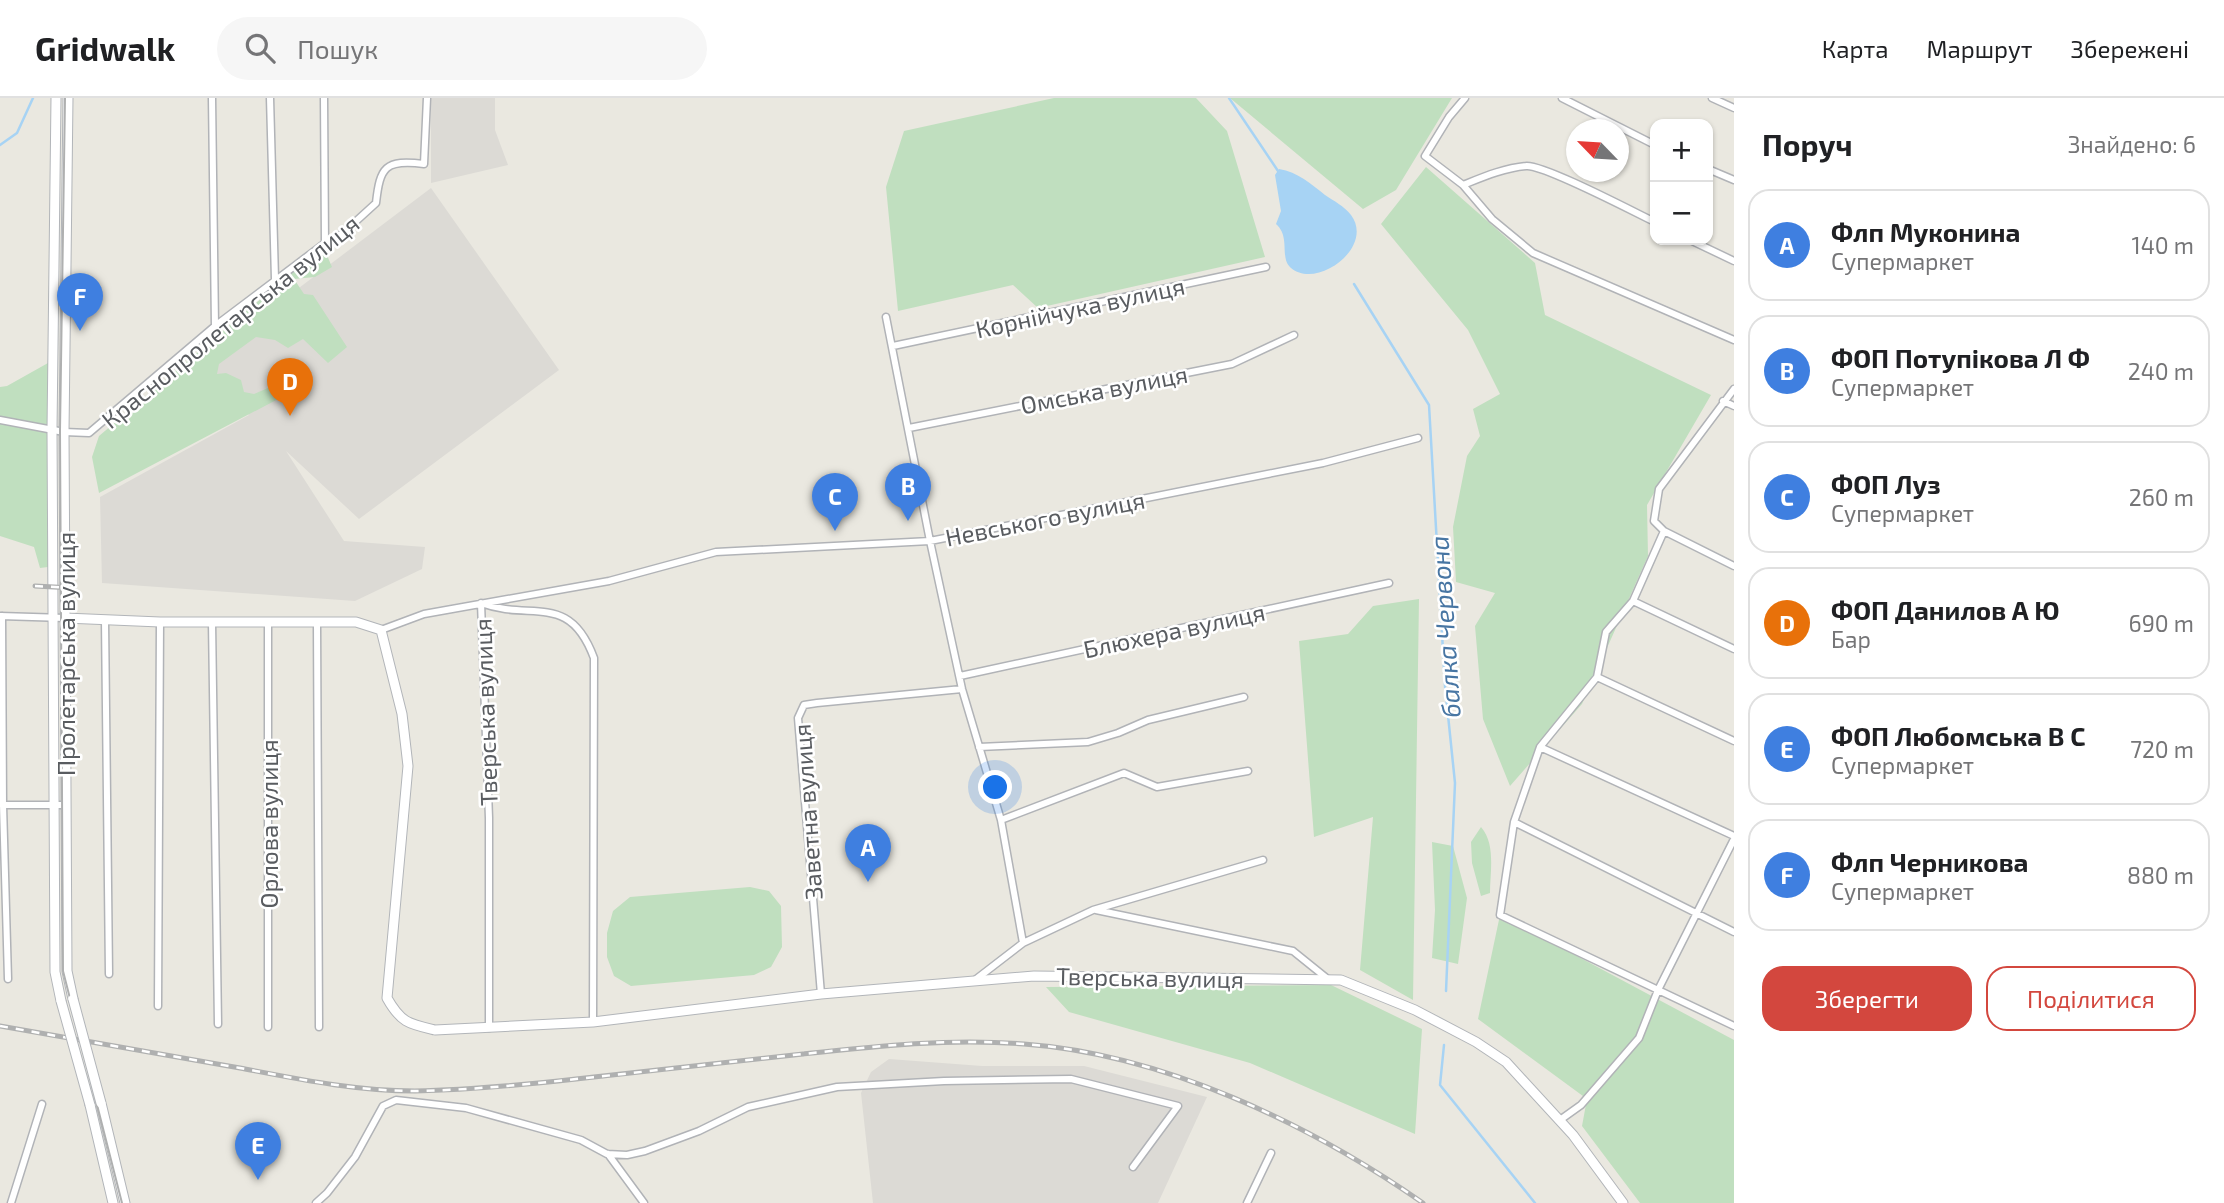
<!DOCTYPE html>
<html lang="uk">
<meta charset="utf-8">
<style>
:root{--surface:#fff;--page:#f6f6f6;--text:#202124;--muted:#757577;--line:#e0e0e0;--accent:#d3473e}
body{margin:0;font-family:"Exo 2",sans-serif;background:var(--page);color:var(--text)}
.controls{position:absolute;right:21px;top:21px;display:grid;overflow:hidden;border-radius:14px;box-shadow:0 2px 5px #0004}
.controls button{width:63px;height:63px;display:grid;place-items:center;padding:0;border:0;border-bottom:2px solid var(--line);background:var(--surface);color:var(--text);font:35px sans-serif}
.compass{position:absolute;left:1566px;top:21px;width:63px;height:63px;border-radius:50%;background:var(--surface);box-shadow:0 2px 5px #0004;rotate:295deg}
.you{position:absolute;left:996px;top:690px;width:24px;height:24px;margin:-18px;border:5px solid #fff;border-radius:50%;background:#1a73e8;box-shadow:0 0 0 10px #1a73e833}
.badge{display:grid;place-items:center;width:46px;height:46px;border-radius:50%;background:var(--accent);color:#fff;font-size:23px;font-weight:700}
.pin{position:absolute;translate:-50% -58px;filter:drop-shadow(0 2px 4px #0008)}
.pin::after{content:'';position:absolute;top:37px;width:24px;height:21px;background:inherit;clip-path:polygon(0 0,100% 0,50% 100%)}
.list{margin:0;padding:0;list-style:none}
h2{display:flex;justify-content:space-between;align-items:center;height:91px;margin:0;padding:0 28px;font-size:30px}
h2 small{font-size:23px;font-weight:400;color:var(--muted)}
.list li{display:grid;grid-template-columns:46px 1fr auto;gap:21px;align-items:center;box-sizing:border-box;height:112px;margin:0 14px 14px;padding:0 14px;border:2px solid var(--line);border-radius:21px}
.list b{display:block;font-size:26px;white-space:nowrap}
.list p{margin:0;font-size:23px;white-space:nowrap;color:var(--muted)}
.list em{font-size:23px;font-style:normal;color:var(--muted)}
.actions{display:flex;gap:14px;padding:21px 28px}
.actions a{flex:1;padding:16px 0;border:2px solid var(--accent);border-radius:21px;text-align:center;font-size:24px;color:var(--accent)}
.actions .main{background:var(--accent);color:#fff}
.icon{flex:none;width:38px;height:38px;fill:none;stroke:currentColor;stroke-width:2;stroke-linecap:round;stroke-linejoin:round}
.map{position:relative;flex:none;width:1734px;height:1105px;overflow:hidden}
header{display:flex;align-items:center;gap:42px;box-sizing:border-box;height:98px;padding:0 35px;background:var(--surface);border-bottom:2px solid var(--line)}
header strong{font-size:33px}
nav{display:flex;gap:38px;margin-inline-start:auto;font-size:24px}
.search{width:490px;height:63px;background:var(--page);display:flex;align-items:center;gap:18px;box-sizing:border-box;padding:0 24px;border-radius:38px;color:var(--muted);font-size:26px}
main{display:flex}
aside{flex:1;background:var(--surface)}
.map>svg:first-child{display:block}
</style>
<header>
<strong>Gridwalk</strong>
<div class="search"><svg class="icon" aria-label="search" viewBox="0 0 24 24"><circle cx="10" cy="10" r="6"/><path d="M15 15l6 6"/></svg>Пошук</div>
<nav><a>Карта</a><a>Маршрут</a><a>Збережені</a></nav>
</header>
<main>
<div class="map">
<svg width="1734" height="1105" viewBox="0 0 1734 1105">
<rect width="100%" height="100%" fill="#eae8e0"/>
<!-- industrial -->
<path fill="#dcdad5" d="M431,0h64v32l13,35 -77,18z
M431,90l128,182 -200,149 -73,-68 58,90 81,6 -3,22 -67,32 -253,-18 -2,-86 149,-82 -52,-50z
M889,961l93,7h102l123,31 -49,106h-285l-12,-110 10,-21z"/>
<!-- green -->
<path fill="#c0dfbf" d="M1054,0h142l31,33 38,126 -227,51 -25,-23 -115,26 -12,-124 18,-56z
M1230,0h222l-56,92 -33,19z
M1426,69l109,96 10,52 166,80 -64,110 1,51 -66,148 -72,82 -27,-67 -8,-93 20,-33 -39,-11 -3,-55 14,-71 13,-20 -7,-27 27,-15 -32,-64 -87,-106z
M326,155l6,14 -17,10 -21,2 10,15 9,1 34,52 -19,16 -25,-24 -15,9 -13,-8 -19,-3 -37,27 -2,10 9,-1 15,7 3,12 10,2 14,-6 11,2 16,-7 4,5 -200,105 -7,-36 7,-21 209,-177z
M48,265v204l-8,1 -6,-21 -34,-11v-149l7,-1z
M1419,501l-6,401 -53,-30 13,-153 -59,20 -15,-196 49,-7 25,-28z
M1481,729c15,17 9,45 9,66l-9,3 -9,-33 -1,-21z
M1432,744l21,4 14,52 -9,66 -26,-6 3,-48z
M750,789l19,4 12,15 1,41 -11,20 -17,8 -123,11 -17,-10 -7,-19v-24l6,-22 17,-14z
M1500,817l234,125v163h-94l-58,-77 5,-27 -109,-80z
M1331,887l91,44 -7,105 -165,-71 -181,-51 -23,-25z"/>
<!-- water -->
<path fill="#a7d3f4" d="M1279,71c19,3 32,15 46,26 9,6 19,11 26,20 24,32 -34,75 -60,53 -12,-10 0,-31 -15,-44l5,-13 -6,-36z"/>
<g fill="none" stroke-linecap="round" stroke-linejoin="round">
<!-- stream -->
<path stroke="#a7d3f4" stroke-width="2.5" d="M1229,0l51,76
M0,47l17,-12 16,-35
M1354,186l75,121 16,281 10,97 -9,208
M1444,947l-4,40 95,118"/>
<defs>
<path id="street" d="M212,0l3,228
M270,0l5,181
M324,0l1,145
M1465,0l-16,19 -24,39 38,29c20,-8 41,-17 63,-19 17,-2 108,46 129,56
M1562,0l93,47
M1712,0l22,10
M1708,71l26,11
M1463,87l29,34 41,34 201,87
M1690,142l44,21
M886,219l44,224 32,148 39,131 22,123 -48,37
M893,248l373,-79
M1734,291l-75,100 -5,32 10,10 -31,70 -27,31 -9,45 -57,70 -26,75 -14,93 234,111
M1723,303l11,5
M0,322l64,12 25,1 126,-107 110,-83 17,-9 34,-31c4,-36 9,-44 48,-39l3,-66
M909,330l323,-64 62,-29
M1664,433l70,35
M1633,503l101,48
M0,518l65,2
M2,518l1,189 5,174
M105,522l4,354
M212,524l6,402
M268,524v405
M317,525l2,404
M381,532l43,-16 185,-33 107,-29 214,-11 393,-78 95,-25
M960,578l429,-93
M1597,579l137,64
M979,649l109,-5 30,-9 30,-13 96,-23
M1540,649l194,89
M2,707h64
M1001,722l123,-47 33,14 91,-16
M1514,724l220,110
M1096,812l197,41 36,29
M1023,845l70,-33 170,-50
M821,896l-23,-276 6,-13 13,-2 145,-14
M158,908l2,-384
M489,930v-210l-8,-215c51,19 88,-12 113,55l-1,364
M1560,1022l21,-15 58,-67 19,-48 76,-151
M608,1056l36,49
M11,1105l31,-99
M316,1105l11,-10 28,-36 28,-51 13,-6 70,8 115,32 26,14 20,1 18,-4 54,-20 49,-24 89,-20 107,-6 127,-2 107,27 -45,61
M1247,1105l24,-50"/>
<path id="secondary" d="M56,0l-4,332 3,542 6,29
M68,0l-4,334 3,539 6,28
M65,520l95,4h196l25,8 21,84 6,52 -21,232c14,25 22,26 48,32l158,-8 228,-28 213,-18 307,4 74,30 61,32 30,20 67,73 50,68
M101,1005l24,100
M90,1007l23,98"/>
</defs>
<!-- street casing -->
<use href="#street" stroke="#b1b3b7" stroke-width="9"/>
<!-- secondary casing -->
<use href="#secondary" stroke="#b2b5b9" stroke-width="11"/>
<!-- street -->
<use href="#street" stroke="#fff" stroke-width="6"/>
<!-- secondary -->
<use href="#secondary" stroke="#fff" stroke-width="9"/>
<!-- tram -->
<path stroke="#afb0b0" stroke-width="2" d="M65,0l-5,333 3,540 59,232"/>
<defs>
<path id="rail" d="M35,488l38,2
M0,928c80,14 160,28 240,42 58,11 115,23 175,23 54,-1 107,-6 161,-12 76,-8 152,-17 227,-25 74,-8 147,-16 221,-10 139,10 286,80 399,159"/>
</defs>
<!-- rail casing -->
<use href="#rail" stroke="#afb0b0" stroke-width="5"/>
<!-- rail -->
<use href="#rail" stroke="#fff" stroke-width="2.5" stroke-dasharray="8" stroke-linecap="butt"/>
<defs>
<path id="secondary-bridge" d="M73,901l28,104
M61,903l29,104"/>
</defs>
<!-- secondary-bridge casing -->
<use href="#secondary-bridge" stroke="#b2b5b9" stroke-width="11" stroke-linecap="butt"/>
<!-- secondary-bridge -->
<use href="#secondary-bridge" stroke="#fff" stroke-width="9"/>
</g>
<g text-anchor="middle" dominant-baseline="central" stroke-width="5" stroke-linejoin="round" paint-order="stroke">
<!-- street labels -->
<g font-size="24" fill="#595c60" stroke="#fff">
<text transform="translate(1080 209) rotate(-12)">Корнійчука вулиця</text>
<text transform="translate(230 223) rotate(-39)">Краснопролетарська вулиця</text>
<text transform="translate(1104 291) rotate(-11)">Омська вулиця</text>
<text transform="translate(1045 420) rotate(-11)">Невського вулиця</text>
<text transform="translate(1174 532) rotate(-12)">Блюхера вулиця</text>
<text transform="translate(65 556) rotate(-90)">Пролетарська вулиця</text>
<text transform="translate(485 614) rotate(-92)">Тверська вулиця</text>
<text transform="translate(807 714) rotate(-94)">Заветна вулиця</text>
<text transform="translate(268 726) rotate(-90)">Орлова вулиця</text>
<text transform="translate(1150 879) rotate(1)">Тверська вулиця</text>
</g>
<!-- water labels -->
<g font-size="26" font-style="italic" fill="#4876a3" stroke="#fff">
<text transform="translate(1444 529) rotate(-94)">балка Червона</text>
</g>
</g>
</svg>
<div class="controls">
<button>+</button>
<button>−</button>
</div>
<svg class="compass" viewBox="-18 -18 36 36"><path d="M0-13l5 13h-10z" fill="#e53935"/><path d="M0 13l5-13h-10z" fill="#757577"/></svg>
<div class="you"></div>
<div class="pin badge" style="left:868px;top:784px;background:#3f7fe0">A</div>
<div class="pin badge" style="left:908px;top:423px;background:#3f7fe0">B</div>
<div class="pin badge" style="left:835px;top:433px;background:#3f7fe0">C</div>
<div class="pin badge" style="left:290px;top:318px;background:#e8710a">D</div>
<div class="pin badge" style="left:258px;top:1082px;background:#3f7fe0">E</div>
<div class="pin badge" style="left:80px;top:233px;background:#3f7fe0">F</div>
</div>
<aside>
<h2>Поруч<small>Знайдено: 6</small></h2>
<ul class="list">
<li><span class="badge" style="background:#3f7fe0">A</span><div><b>Флп Муконина</b><p>Супермаркет</p></div><em>140 m</em></li>
<li><span class="badge" style="background:#3f7fe0">B</span><div><b>ФОП Потупікова Л Ф</b><p>Супермаркет</p></div><em>240 m</em></li>
<li><span class="badge" style="background:#3f7fe0">C</span><div><b>ФОП Луз</b><p>Супермаркет</p></div><em>260 m</em></li>
<li><span class="badge" style="background:#e8710a">D</span><div><b>ФОП Данилов А Ю</b><p>Бар</p></div><em>690 m</em></li>
<li><span class="badge" style="background:#3f7fe0">E</span><div><b>ФОП Любомська В С</b><p>Супермаркет</p></div><em>720 m</em></li>
<li><span class="badge" style="background:#3f7fe0">F</span><div><b>Флп Черникова</b><p>Супермаркет</p></div><em>880 m</em></li>
</ul>
<div class="actions"><a class="main">Зберегти</a><a>Поділитися</a></div>
</aside>
</main>
